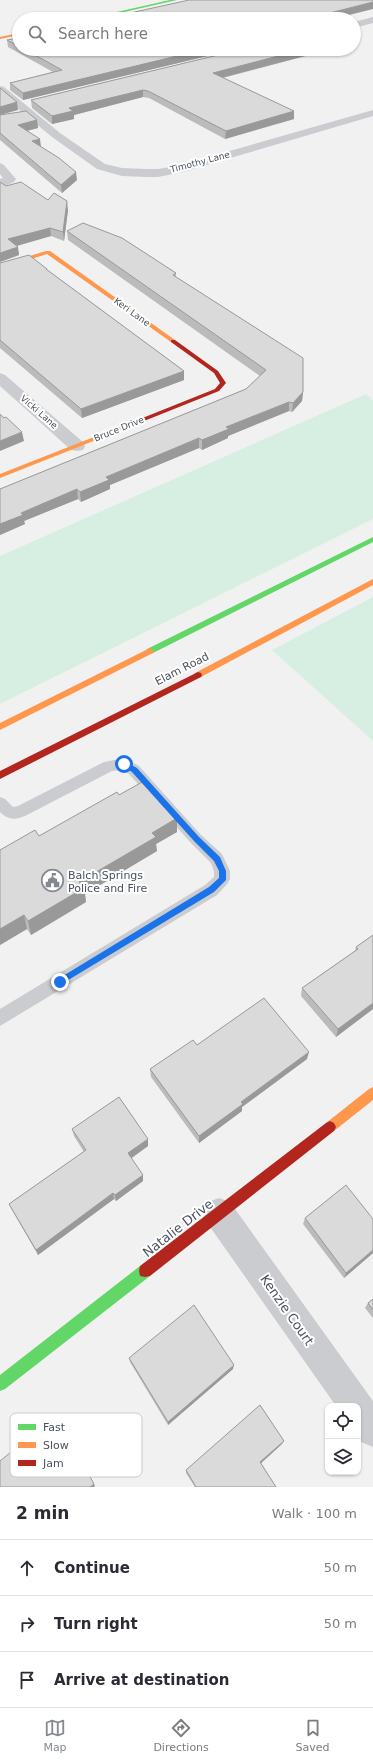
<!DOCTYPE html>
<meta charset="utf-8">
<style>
:root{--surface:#fff;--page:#f2f2f3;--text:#2b2b33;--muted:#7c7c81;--line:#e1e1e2;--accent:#848a90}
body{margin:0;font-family:"DejaVu Sans",sans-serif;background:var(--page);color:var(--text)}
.controls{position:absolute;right:12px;bottom:12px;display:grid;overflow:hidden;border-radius:8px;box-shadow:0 1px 3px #0004}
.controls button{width:36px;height:36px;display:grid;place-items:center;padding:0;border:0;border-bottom:1px solid var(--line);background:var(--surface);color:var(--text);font:20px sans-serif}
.stop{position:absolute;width:12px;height:12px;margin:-9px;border:3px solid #1a73e8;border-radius:50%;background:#fff}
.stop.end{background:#1a73e8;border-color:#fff;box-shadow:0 1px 4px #0008}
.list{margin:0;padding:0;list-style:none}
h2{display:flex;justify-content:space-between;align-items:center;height:52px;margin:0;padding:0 16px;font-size:17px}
h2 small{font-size:13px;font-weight:400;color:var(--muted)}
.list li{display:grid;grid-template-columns:26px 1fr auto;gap:12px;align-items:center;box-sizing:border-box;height:56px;padding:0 16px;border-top:1px solid var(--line)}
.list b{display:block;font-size:15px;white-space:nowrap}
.list em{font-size:13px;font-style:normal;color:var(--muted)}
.icon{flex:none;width:22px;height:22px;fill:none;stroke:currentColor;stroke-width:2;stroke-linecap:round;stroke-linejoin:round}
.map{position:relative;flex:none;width:373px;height:1487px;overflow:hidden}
.search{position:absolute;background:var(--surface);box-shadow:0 1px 3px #0004;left:12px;right:12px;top:12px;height:44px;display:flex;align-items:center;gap:10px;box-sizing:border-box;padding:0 14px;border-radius:22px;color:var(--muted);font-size:15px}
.sheet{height:220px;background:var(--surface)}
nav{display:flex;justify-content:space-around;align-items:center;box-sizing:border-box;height:56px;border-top:1px solid var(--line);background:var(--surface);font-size:11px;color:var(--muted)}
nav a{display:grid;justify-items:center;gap:2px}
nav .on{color:var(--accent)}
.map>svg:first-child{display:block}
</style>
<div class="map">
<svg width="373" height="1487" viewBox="0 0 373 1487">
<rect width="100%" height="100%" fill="#f1f1f1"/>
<!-- green -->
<path fill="#d7efe2" d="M366,394l7,6v119l-373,185v-148z
M373,597v144l-101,-91z"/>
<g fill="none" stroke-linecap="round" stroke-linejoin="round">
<!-- lane -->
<path fill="#cbcccf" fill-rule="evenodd" d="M124,758l15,8 62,69 21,19 8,17v8l-3,5 -10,11 -217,131v-17l205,-124 9,-8v-6l-3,-8 -20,-20 -62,-69 -7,-4 -10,1 -87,45c-10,4 -17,4 -25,-4v-15l5,2 8,8 5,-1 86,-44z"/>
<!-- street -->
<path fill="#cbcccf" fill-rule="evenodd" d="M373,17v6l-19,5v-6z
M0,86l4,1 56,46 45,31 17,4 24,1h12l23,-4 192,-55v6l-190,56 -25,5h-12l-24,-1 -25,-7 -45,-32 -52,-43z
M0,163l4,2 12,14 -2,3 -14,6v-9l3,-1 -3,-4z
M0,373l5,2 78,67 2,4 -2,4 -6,1 -6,-1 -71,-64z
M219,1198l11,4 143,199v46l-12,-5 -3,-4v-32h-22l-128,-182 -4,-11 4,-11z"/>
<!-- fast -->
<path fill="#63d668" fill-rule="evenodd" d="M170,0h7l-84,19h-7z
M373,537v5l-220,111 -3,1 -4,-3 1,-2z
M145,1265l5,1 1,5 -1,5 -145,113 -5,2v-16l140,-109z"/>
<!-- slow -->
<path fill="#ff974d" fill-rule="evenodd" d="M19,33v2l-19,4v-2z
M46,251h4l125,89v2h-4l-124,-88 -47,15v-4z
M142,418l2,1v2l-144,57v-4z
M373,579v6l-172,92 -3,1 -4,-3 1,-2z
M150,648l4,3 -1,2 -153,77v-7z
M373,1087v13l-39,31 -4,2 -4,-2 -2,-4 2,-4 43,-34z"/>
<!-- jam -->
<path fill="#b3261e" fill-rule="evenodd" d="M171,340h4l43,31 8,12 -7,8 -75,30h-4v-2l75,-30 5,-6 -6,-10 -43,-31z
M198,672l3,1 1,2 -1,2 -201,102v-8z
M330,1121l4,2 2,4 -2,4 -184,145 -5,1 -5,-1 -1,-5 1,-5 186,-143z"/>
</g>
<!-- wall -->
<path fill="#bbbbbc" d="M19,38v11h218l-214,51 -13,-10v-7l43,-11 -45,-25 -1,-7z
M243,49h89l-109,29 71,41 -69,20 -76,-41 -6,-1 -69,18v4l-22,5 -20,-16 -1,-8z
M0,115l37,5 1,8 -11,3 14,16 36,33 -15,13 -62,-53z
M6,186l42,14 20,10 -4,31 -13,-5 -34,10 2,9 -19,7z
M67,231l109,42v4l127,115 -1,9 -10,11 -3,-1 -61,25v2l-26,12 -3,-2 -89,37v4l-29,13 -3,-3 -54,22 1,3 -25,11v-46l246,-100 14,-13 -192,-136z
M0,263l47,6v1l137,101v9l-102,38 -82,-70z
M119,795l58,37 -21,12 1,7 -72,43 1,8 -55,33 -4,-6 -27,16 39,-109z
M373,935v74l-37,28 -35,-41 1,-8 53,-37 1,-4z
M197,1045l110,14 -65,48v4l-43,32 -48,-66 -1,-8z
M72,1129l76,17 -17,12 12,23 -27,20 -2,-2 -76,56 -26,-45 -3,-6 75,-52 -10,-16z
M305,1218l68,1v34l-29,25 -41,-54z
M373,1299v19l-8,-10 3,-5z
M129,1358l104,11 -65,56 -38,-63z
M282,1444l-21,19 15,24h-81l-9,-14v-3z"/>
<!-- shaded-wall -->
<path fill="#999" d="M373,2v7l-40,10h-27z
M206,49h31l-214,51v-7z
M305,49h27l-119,31v-7z
M143,90v7l-69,18v4l-22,5v-8l17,-8z
M17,102l1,8 -18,5v-8z
M294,111v8l-69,20 1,-8z
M37,120l1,8 -20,5v-8z
M40,139l1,8 -9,-6z
M76,172l1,8 -15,13 -1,-8z
M67,201l1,9 -4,31 -1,-9z
M50,228l1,8 -42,12 -1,-9z
M18,247l1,8 -19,7v-9z
M184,371v9l-102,38 -1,-9z
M303,392l-1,9 -10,11 1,-9z
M289,402v9l-61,25v2l-26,12v-10l24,-13z
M22,432l2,9 -24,10v-10z
M199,438v10l-89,37v4l-29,13 -1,-10 26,-15z
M77,489l1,10 -54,22 1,3 -25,11v-11l21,-11z
M177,818v14l-21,12 1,7 -72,43 1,8 -55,33 -3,-14 51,-39 73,-49z
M24,915l3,14 -27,16v-16z
M373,1003v6l-37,28 2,-8z
M309,1052l-2,7 -65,48v4l-43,32v-7l42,-34z
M148,1139v7l-19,14 -1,-7z
M143,1175v6l-27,20 -1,-6z
M113,1193l1,6 -76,56 -2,-5z
M373,1250v3l-29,25 2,-5z
M234,1365l-1,4 -65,56v-3z
M56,1415l39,71 -1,1h-4z
M284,1441l-2,3 -23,21 1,-3z"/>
<!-- building -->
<path fill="#dadadb" stroke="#999" d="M189,0h184v2l-67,17h-203z
M19,38v8l-12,-6z
M24,49h182l-183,44 -13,-10 52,-13z
M243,49h62l-92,24 81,38 -68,20 -78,-40 -5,-1 -74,18 4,3 -21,5 -21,-16z
M0,88l17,14 -17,5z
M26,111l11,9 -19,5 22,14 -8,2 27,17 17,14 -15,13 -61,-52v-18z
M0,182l6,4 15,-4 27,18 6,-7 13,8 -4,31 -13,-4 -42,11 10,8 -18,6z
M83,223l39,15 54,35 -3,2 130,83v34l-10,11 -4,-1 -63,25 3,2 -27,11 -3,-2 -93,39 3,3 -29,12 -3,-3 -56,24 2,2 -23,9v-35l246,-100 20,-19 -199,-139z
M29,255l18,14h-1l138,102 -103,38 -81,-69v-77z
M0,414l4,4 2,-1 16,15 -22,9z
M144,781l33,37 -25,15 4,4 -77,45 5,6 -56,33 -4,-6 -24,14v-79l35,-20 4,6 78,-44 2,3z
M373,935v68l-35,26 -36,-41 56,-39 -2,-2z
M264,998l45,54 -68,50 2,2 -44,32 -49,-67 43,-29 4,5z
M119,1097l29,42 -20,14 15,22 -28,20 -2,-2 -77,57 -27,-46 77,-54 -14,-21z
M346,1185l27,34v31l-27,23 -41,-55z
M373,1299v11l-5,-7z
M194,1305l40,60 -66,57 -39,-64z
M260,1405l24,36 -24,21 16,25h-80l-10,-17z
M56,1415l38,69 -4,3h-90v-26z"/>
<!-- route -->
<path fill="#1a73e8" d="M122,762h4l11,6 62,69 21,20 6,14v9l-12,12 -154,93 -3,-3 1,-3 151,-92 10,-9v-7l-5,-10 -20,-20 -62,-69 -10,-6z"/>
<!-- icons -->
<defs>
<symbol id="civic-ring" viewBox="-11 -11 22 22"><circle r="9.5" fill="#fff" stroke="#848a90" stroke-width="1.5"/><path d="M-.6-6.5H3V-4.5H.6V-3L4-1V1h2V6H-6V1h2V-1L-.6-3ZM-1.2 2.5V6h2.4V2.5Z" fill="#848a90"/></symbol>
</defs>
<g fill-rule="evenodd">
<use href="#civic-ring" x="40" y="868" width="25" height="25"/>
</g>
<g text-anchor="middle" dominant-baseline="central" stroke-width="4" stroke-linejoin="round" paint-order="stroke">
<!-- far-street labels -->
<g font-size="9" fill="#49525c" stroke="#fff">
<text transform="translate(200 162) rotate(-15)">Timothy Lane</text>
<text transform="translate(132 312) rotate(36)">Keri Lane</text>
<text transform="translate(39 412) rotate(41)">Vicki Lane</text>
<text transform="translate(119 429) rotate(-22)">Bruce Drive</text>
</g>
<!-- street labels -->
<g font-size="11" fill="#49525c" stroke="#fff">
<text transform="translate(182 669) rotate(-27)">Elam Road</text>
</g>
<!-- poi labels -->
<g font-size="11" fill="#49525c" stroke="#fff" text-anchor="start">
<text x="68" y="875">Balch Springs<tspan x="68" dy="13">Police and Fire</tspan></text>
</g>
<!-- near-street labels -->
<g font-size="13" fill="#49525c" stroke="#fff">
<text transform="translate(178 1228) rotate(-38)">Natalie Drive</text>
<text transform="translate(287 1310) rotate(55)">Kenzie Court</text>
</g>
</g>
<!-- legend -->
<rect x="10" y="1413" width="132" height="64" rx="6" fill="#fff" stroke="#c8cbce" stroke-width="1"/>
<rect x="18" y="1424" width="18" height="6" fill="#63d668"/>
<rect x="18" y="1442" width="18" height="6" fill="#ff974d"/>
<rect x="18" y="1460" width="18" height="6" fill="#b3261e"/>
<g font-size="11" fill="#49525c">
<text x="43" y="1431">Fast</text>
<text x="43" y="1449">Slow</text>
<text x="43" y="1467">Jam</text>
</g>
</svg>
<div class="controls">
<button><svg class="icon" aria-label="locate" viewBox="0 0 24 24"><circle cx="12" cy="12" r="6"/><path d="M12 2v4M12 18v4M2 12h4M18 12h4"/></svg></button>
<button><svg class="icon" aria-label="layers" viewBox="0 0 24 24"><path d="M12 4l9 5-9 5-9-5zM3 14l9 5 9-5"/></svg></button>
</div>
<div class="stop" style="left:124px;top:764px"></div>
<div class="stop end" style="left:60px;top:982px"></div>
<div class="search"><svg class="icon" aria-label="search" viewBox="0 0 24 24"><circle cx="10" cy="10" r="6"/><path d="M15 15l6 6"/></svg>Search here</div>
</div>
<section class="sheet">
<h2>2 min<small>Walk · 100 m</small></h2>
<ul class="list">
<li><svg class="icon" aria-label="ahead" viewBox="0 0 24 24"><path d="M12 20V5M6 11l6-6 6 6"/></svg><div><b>Continue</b></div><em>50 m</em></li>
<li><svg class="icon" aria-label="right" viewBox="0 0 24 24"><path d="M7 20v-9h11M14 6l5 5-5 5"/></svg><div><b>Turn right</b></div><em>50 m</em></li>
<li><svg class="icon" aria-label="arrive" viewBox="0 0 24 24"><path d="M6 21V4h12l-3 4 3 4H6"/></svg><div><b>Arrive at destination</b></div></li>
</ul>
</section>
<nav>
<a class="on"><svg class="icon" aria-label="map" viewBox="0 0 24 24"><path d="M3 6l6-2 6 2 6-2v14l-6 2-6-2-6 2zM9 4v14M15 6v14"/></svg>Map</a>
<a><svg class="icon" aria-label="directions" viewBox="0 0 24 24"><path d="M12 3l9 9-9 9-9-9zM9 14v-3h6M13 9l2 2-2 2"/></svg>Directions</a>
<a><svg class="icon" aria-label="saved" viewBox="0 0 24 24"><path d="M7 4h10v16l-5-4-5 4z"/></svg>Saved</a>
</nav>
